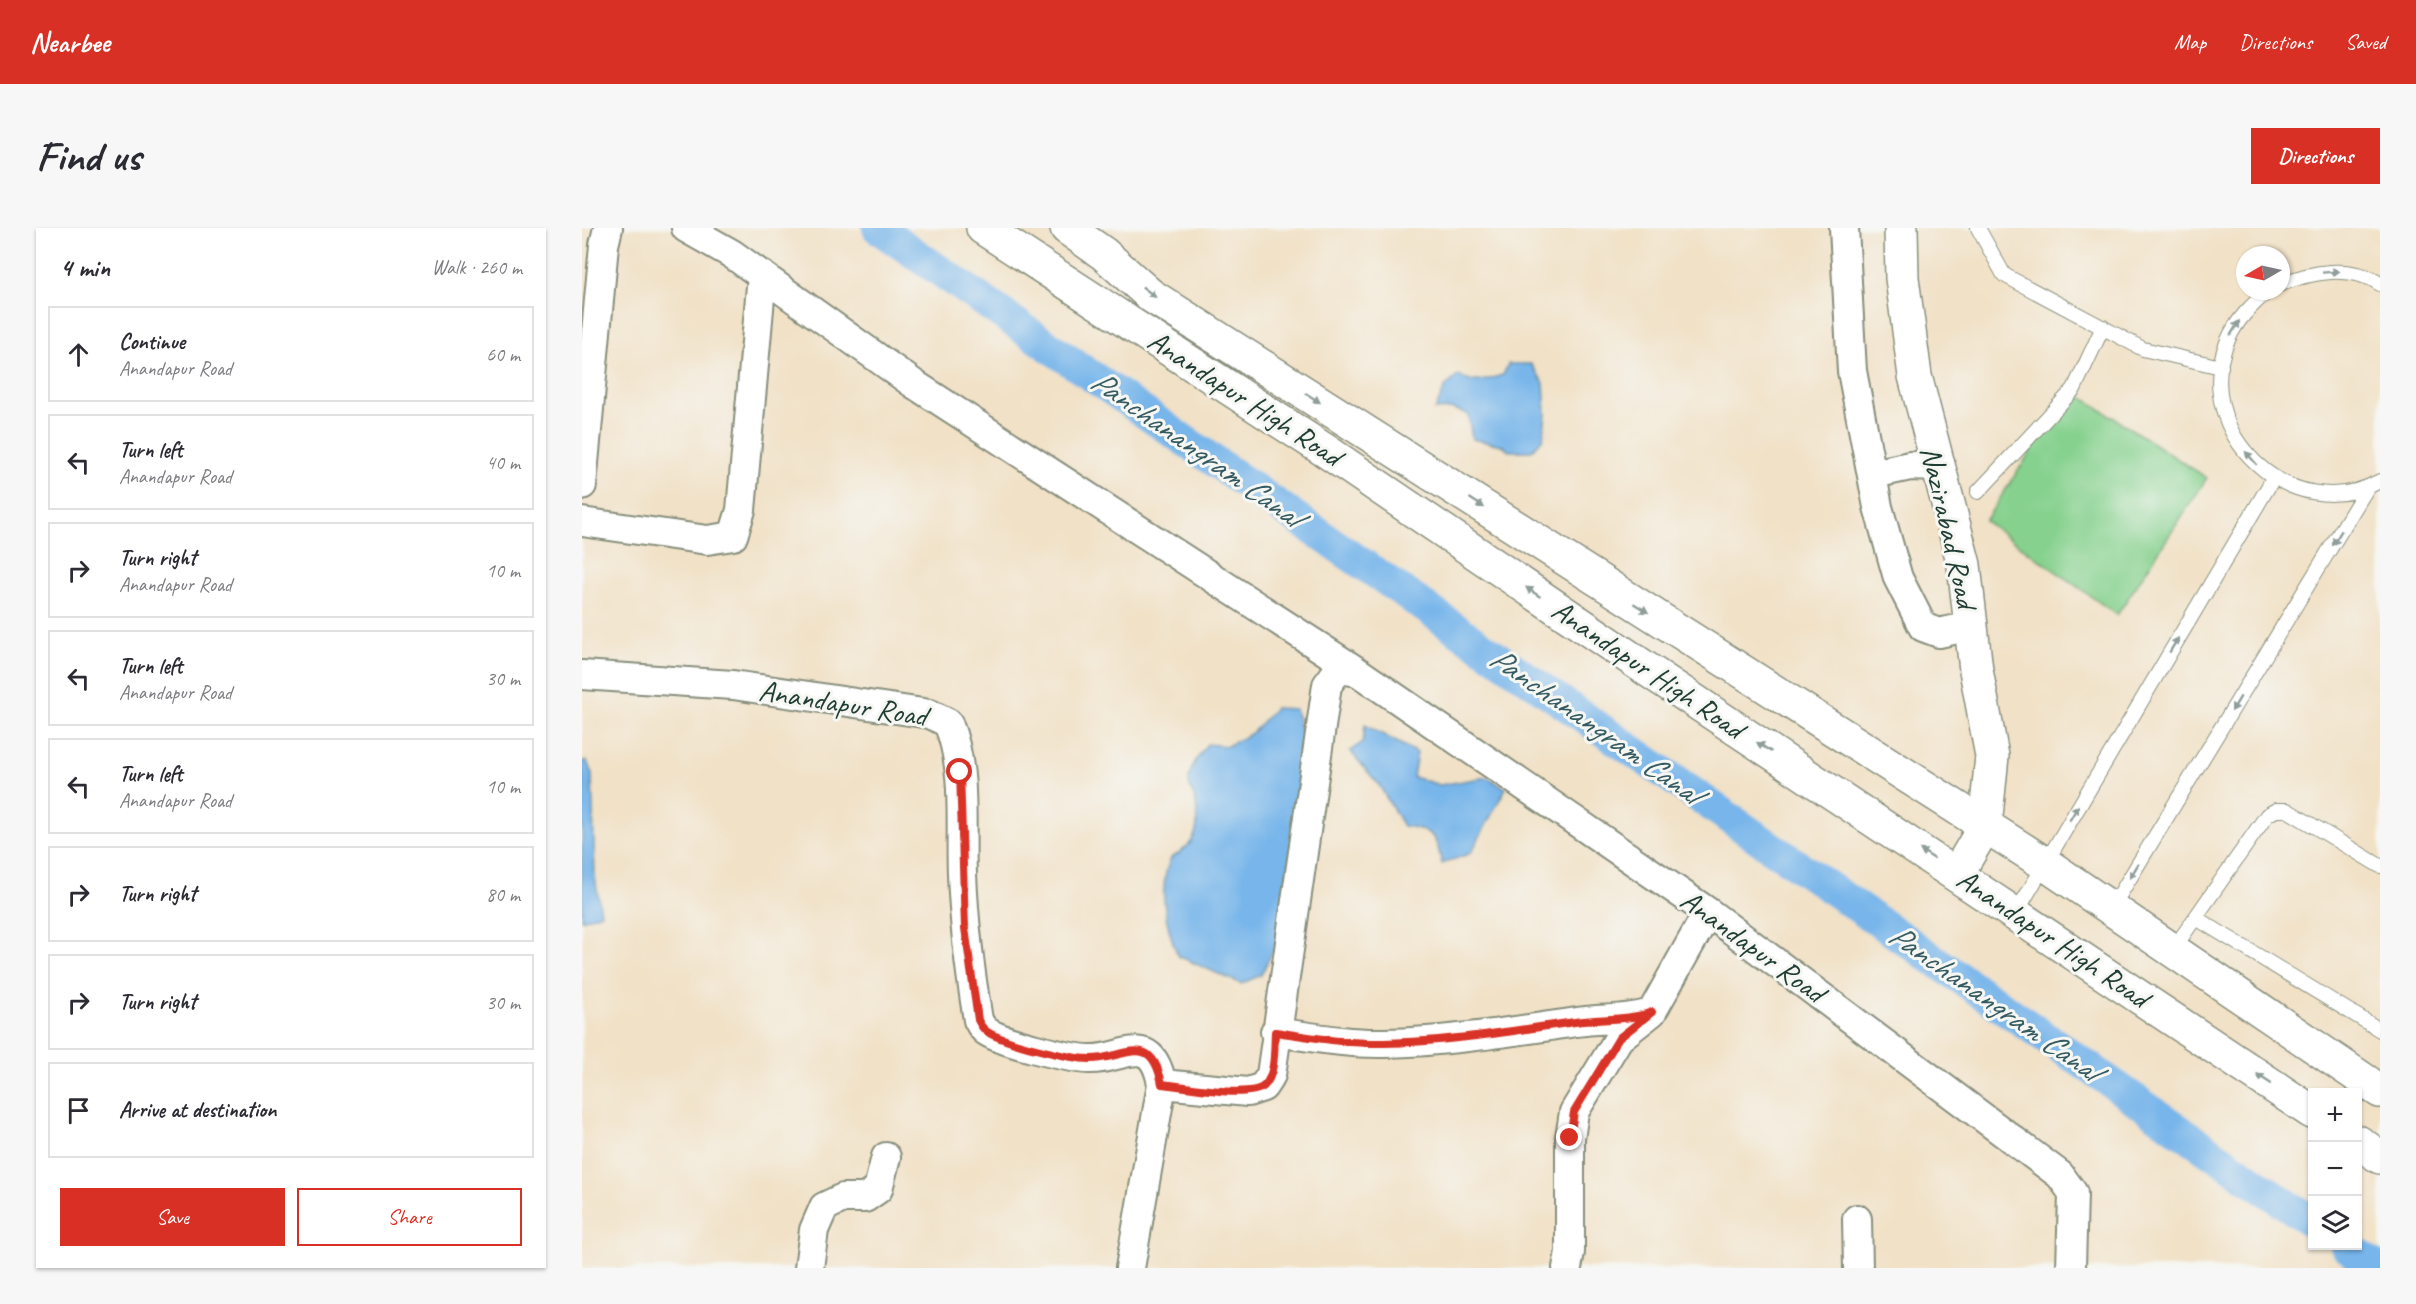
<!DOCTYPE html>
<meta charset="utf-8">
<style>
:root{--surface:#fff;--page:#f7f7f7;--text:#2b2b33;--muted:#7c7c81;--line:#e1e1e2;--accent:#d93025}
body{margin:0;font-family:Caveat,sans-serif;background:var(--page);color:var(--text)}
.controls{position:absolute;right:18px;bottom:18px;display:grid;overflow:hidden;border-radius:0px;box-shadow:0 2px 4px #0004}
.controls button{width:54px;height:54px;display:grid;place-items:center;padding:0;border:0;border-bottom:2px solid var(--line);background:var(--surface);color:var(--text);font:30px sans-serif}
.compass{position:absolute;left:1654px;top:18px;width:54px;height:54px;border-radius:50%;background:var(--surface);box-shadow:0 2px 4px #0004;rotate:261deg}
.stop{position:absolute;width:18px;height:18px;margin:-14px;border:4px solid #d93025;border-radius:50%;background:#fff}
.stop.end{background:#d93025;border-color:#fff;box-shadow:0 2px 6px #0008}
.list{margin:0;padding:0;list-style:none}
h2{display:flex;justify-content:space-between;align-items:center;height:78px;margin:0;padding:0 24px;font-size:26px}
h2 small{font-size:20px;font-weight:400;color:var(--muted)}
.list li{display:grid;grid-template-columns:39px 1fr auto;gap:18px;align-items:center;box-sizing:border-box;height:96px;margin:0 12px 12px;padding:0 12px;border:2px solid var(--line);border-radius:0px}
.list b{display:block;font-size:22px;white-space:nowrap}
.list p{margin:0;font-size:20px;white-space:nowrap;color:var(--muted)}
.list em{font-size:20px;font-style:normal;color:var(--muted)}
.actions{display:flex;gap:12px;padding:18px 24px}
.actions a{flex:1;padding:14px 0;border:2px solid var(--accent);border-radius:0px;text-align:center;font-size:21px;color:var(--accent)}
.actions .main{background:var(--accent);color:#fff}
.icon{flex:none;width:33px;height:33px;fill:none;stroke:currentColor;stroke-width:2;stroke-linecap:round;stroke-linejoin:round}
.map{position:relative;flex:none;width:1798px;height:1040px;overflow:hidden;border-radius:0px}
header{display:flex;align-items:center;gap:36px;box-sizing:border-box;height:84px;padding:0 30px;background:var(--accent);color:#fff}
header strong{font-size:28px}
nav{display:flex;gap:33px;margin-inline-start:auto;font-size:21px}
.intro{display:flex;align-items:center;justify-content:space-between;box-sizing:border-box;height:144px;padding:0 36px}
h1{margin:0;font-size:42px}
.button{padding:15px 27px;border-radius:0px;background:var(--accent);color:#fff;font-size:21px;font-weight:700}
main{display:flex;gap:36px;padding:0 36px}
aside{flex:1;background:var(--surface);border-radius:0px;box-shadow:0 2px 4px #0004}
.map>svg:first-child{display:block}
</style>
<header>
<strong>Nearbee</strong>
<nav><a>Map</a><a>Directions</a><a>Saved</a></nav>
</header>
<div class="intro"><h1>Find us</h1><a class="button">Directions</a></div>
<main>
<aside>
<h2>4 min<small>Walk · 260 m</small></h2>
<ul class="list">
<li><svg class="icon" aria-label="ahead" viewBox="0 0 24 24"><path d="M12 20V5M6 11l6-6 6 6"/></svg><div><b>Continue</b><p>Anandapur Road</p></div><em>60 m</em></li>
<li><svg class="icon" aria-label="left" viewBox="0 0 24 24"><path d="M17 20v-9H6M10 6l-5 5 5 5"/></svg><div><b>Turn left</b><p>Anandapur Road</p></div><em>40 m</em></li>
<li><svg class="icon" aria-label="right" viewBox="0 0 24 24"><path d="M7 20v-9h11M14 6l5 5-5 5"/></svg><div><b>Turn right</b><p>Anandapur Road</p></div><em>10 m</em></li>
<li><svg class="icon" aria-label="left" viewBox="0 0 24 24"><path d="M17 20v-9H6M10 6l-5 5 5 5"/></svg><div><b>Turn left</b><p>Anandapur Road</p></div><em>30 m</em></li>
<li><svg class="icon" aria-label="left" viewBox="0 0 24 24"><path d="M17 20v-9H6M10 6l-5 5 5 5"/></svg><div><b>Turn left</b><p>Anandapur Road</p></div><em>10 m</em></li>
<li><svg class="icon" aria-label="right" viewBox="0 0 24 24"><path d="M7 20v-9h11M14 6l5 5-5 5"/></svg><div><b>Turn right</b></div><em>80 m</em></li>
<li><svg class="icon" aria-label="right" viewBox="0 0 24 24"><path d="M7 20v-9h11M14 6l5 5-5 5"/></svg><div><b>Turn right</b></div><em>30 m</em></li>
<li><svg class="icon" aria-label="arrive" viewBox="0 0 24 24"><path d="M6 21V4h12l-3 4 3 4H6"/></svg><div><b>Arrive at destination</b></div></li>
</ul>
<div class="actions"><a class="main">Save</a><a>Share</a></div>
</aside>
<div class="map">
<svg width="1798" height="1040" viewBox="0 0 1798 1040">
<rect width="100%" height="100%" fill="#f6f6f2"/>
<filter id="ink" filterUnits="userSpaceOnUse"><feTurbulence type="fractalNoise" baseFrequency=".0167" numOctaves="2"/><feDisplacementMap in="SourceGraphic" scale="12" xChannelSelector="R" yChannelSelector="G"/><feConvolveMatrix kernelMatrix="1 2 1 2 8 2 1 2 1" color-interpolation-filters="sRGB"/></filter>
<filter id="wash" filterUnits="userSpaceOnUse"><feTurbulence type="fractalNoise" baseFrequency=".008" numOctaves="4" result="noise"/><feDisplacementMap in="SourceGraphic" scale="24" xChannelSelector="R" yChannelSelector="G"/><feGaussianBlur stdDeviation="1.35" result="paint"/><feColorMatrix in="noise" values="0 0 0 0 0 0 0 0 0 0 0 0 0 0 0 0 0 1.4 0 .05"/><feComposite in="paint" operator="in"/></filter>
<g filter="url(#wash)">
<rect width="100%" height="100%" fill="#f1e1c6"/>
<!-- green -->
<path fill="#86d18e" stroke="#528761" stroke-width="1.5" d="M1489,162l136,88 -90,137 -132,-94z"/>
<!-- water -->
<path fill="#77b5ea" stroke="#4b798f" stroke-width="1.5" d="M926,136h23l13,19 2,31 -3,25 -12,12h-22l-7,-6 -30,-6 -4,-25 -16,-5 -17,1 10,-23 14,-12c13,12 29,4 44,0z
M693,480l20,1 7,27 -6,84 -19,122 -16,33 -20,9 -63,-28c-12,-29 -21,-69 -7,-98 24,-13 29,-26 25,-54 -1,-8 -7,-15 -7,-22 -1,-13 11,-28 18,-38l20,2 25,-13z
M783,497l52,28 -4,24 27,8 47,-8 19,11 -35,65 -29,11c-6,-28 -9,-35 -39,-38l-24,-41 -29,-34 13,-9z
M0,533h5l5,13 3,103 6,36 -19,7z"/>
<g fill="none" stroke-linecap="round" stroke-linejoin="round">
<!-- canal -->
<path stroke="#77b5ea" stroke-width="32" d="M296,0l1434,994
M1764,1018l32,22"/>
</g>
</g>
<g filter="url(#ink)">
<g fill="none" stroke-linecap="round" stroke-linejoin="round">
<defs>
<path id="lane" d="M1396,0l26,47 139,74 78,18
M1699,56c30,-12 70,-20 99,0
M1686,63c-16,14 -31,28 -40,49 -40,91 64,190 152,141
M1396,264l96,-103 29,-62
M1529,681l256,-421
M1434,685l258,-436
M1614,690l184,112
M1590,723l95,-136 9,-5h11l93,56"/>
<path id="street" d="M104,0l46,26 182,130 444,288
M1262,0l8,143 26,136 20,71 25,49 16,6 32,-7
M1291,246l37,-8 26,1
M0,257l22,-240 4,-17
M0,294l125,18 26,-4 8,-26 21,-235
M0,447l151,10 197,29 18,9c19,47 12,101 14,151 2,49 8,98 16,146 2,4 5,9 8,11 15,11 85,28 104,28 33,1 61,-30 72,25l-32,184
M693,804c36,5 73,12 110,11 64,-1 129,-12 192,-21 24,-4 50,-1 73,-9
M580,856l86,8 15,-5 8,-12 56,-390 12,-16 19,3 350,240 352,263 13,18 -2,75
M1275,991l1,49
M227,1040l5,-38 10,-23 19,-9h22l13,-9 8,-32
M985,1040l3,-16v-114l4,-26 45,-74 33,-26 56,-100"/>
<path id="secondary" d="M401,0l346,225 322,219 661,440
M485,0l37,26 46,41 894,568 336,228
M1319,0l1,50 13,98 49,189 12,105 16,86 -7,70 -28,48
M1776,914l22,15"/>
</defs>
<!-- lane casing -->
<use href="#lane" stroke="#888f7d" stroke-width="16"/>
<!-- street casing -->
<use href="#street" stroke="#888f7d" stroke-width="32"/>
<!-- secondary casing -->
<use href="#secondary" stroke="#888f7d" stroke-width="36"/>
<!-- lane -->
<use href="#lane" stroke="#fff" stroke-width="14"/>
<!-- street -->
<use href="#street" stroke="#fff" stroke-width="28"/>
<!-- secondary -->
<use href="#secondary" stroke="#fff" stroke-width="33"/>
</g>
<!-- one-way arrows -->
<defs><path id="oneway-solid" d="M-6-.8H1V-3.2L6.5 0L1 3.2V.8H-6Z" transform="scale(1.5)"/></defs>
<g fill="#8f9e9a">
<use href="#oneway-solid" transform="translate(1749 44) rotate(-4)"/>
<use href="#oneway-solid" transform="translate(567 64) rotate(38)"/>
<use href="#oneway-solid" transform="translate(1653 100) rotate(-59)"/>
<use href="#oneway-solid" transform="translate(731 170) rotate(33)"/>
<use href="#oneway-solid" transform="translate(1669 230) rotate(-132)"/>
<use href="#oneway-solid" transform="translate(895 275) rotate(33)"/>
<use href="#oneway-solid" transform="translate(1755 310) rotate(121)"/>
<use href="#oneway-solid" transform="translate(951 364) rotate(-146)"/>
<use href="#oneway-solid" transform="translate(1059 380) rotate(32)"/>
<use href="#oneway-solid" transform="translate(1592 417) rotate(-59)"/>
<use href="#oneway-solid" transform="translate(1654 476) rotate(121)"/>
<use href="#oneway-solid" transform="translate(1182 519) rotate(-147)"/>
<use href="#oneway-solid" transform="translate(1492 585) rotate(-59)"/>
<use href="#oneway-solid" transform="translate(1345 626) rotate(-147)"/>
<use href="#oneway-solid" transform="translate(1552 643) rotate(121)"/>
<use href="#oneway-solid" transform="translate(1682 851) rotate(-146)"/>
</g>
</g>
<g fill="none" stroke-linecap="round" stroke-linejoin="round" filter="url(#ink)">
<!-- route -->
<path stroke="#d93025" stroke-width="8" d="M378,544l5,156 13,92c2,4 5,9 8,11 15,11 85,28 104,28 33,1 61,-30 72,25 20,2 88,15 102,2 12,-11 10,-39 11,-54 36,5 72,12 109,11 64,-1 128,-12 191,-21 25,-4 53,-1 77,-10l-33,26 -45,74 -4,26"/>
</g>
<g text-anchor="middle" dominant-baseline="central" stroke-width="6" stroke-linejoin="round" paint-order="stroke">
<!-- street labels -->
<g font-size="30" fill="#1f3d34" stroke="#f6f6f2">
<text transform="translate(663 170) rotate(33)">Anandapur High Road</text>
<text transform="translate(1367 299) rotate(77)">Nazirabad Road</text>
<text transform="translate(1066 441) rotate(34)">Anandapur High Road</text>
<text transform="translate(261 475) rotate(9)">Anandapur Road</text>
<text transform="translate(1471 710) rotate(34)">Anandapur High Road</text>
<text transform="translate(1171 718) rotate(36)">Anandapur Road</text>
</g>
<!-- water labels -->
<g font-size="32" font-style="italic" fill="#355b62" stroke="#f6f6f2">
<text transform="translate(614 220) rotate(35)">Panchanangram Canal</text>
<text transform="translate(1013 497) rotate(35)">Panchanangram Canal</text>
<text transform="translate(1412 774) rotate(35)">Panchanangram Canal</text>
</g>
</g>
</svg>
<div class="controls">
<button>+</button>
<button>−</button>
<button><svg class="icon" aria-label="layers" viewBox="0 0 24 24"><path d="M12 4l9 5-9 5-9-5zM3 14l9 5 9-5"/></svg></button>
</div>
<svg class="compass" viewBox="-18 -18 36 36"><path d="M0-13l5 13h-10z" fill="#e53935"/><path d="M0 13l5-13h-10z" fill="#7c7c81"/></svg>
<div class="stop" style="left:378px;top:544px"></div>
<div class="stop end" style="left:988px;top:910px"></div>
</div>
</main>
